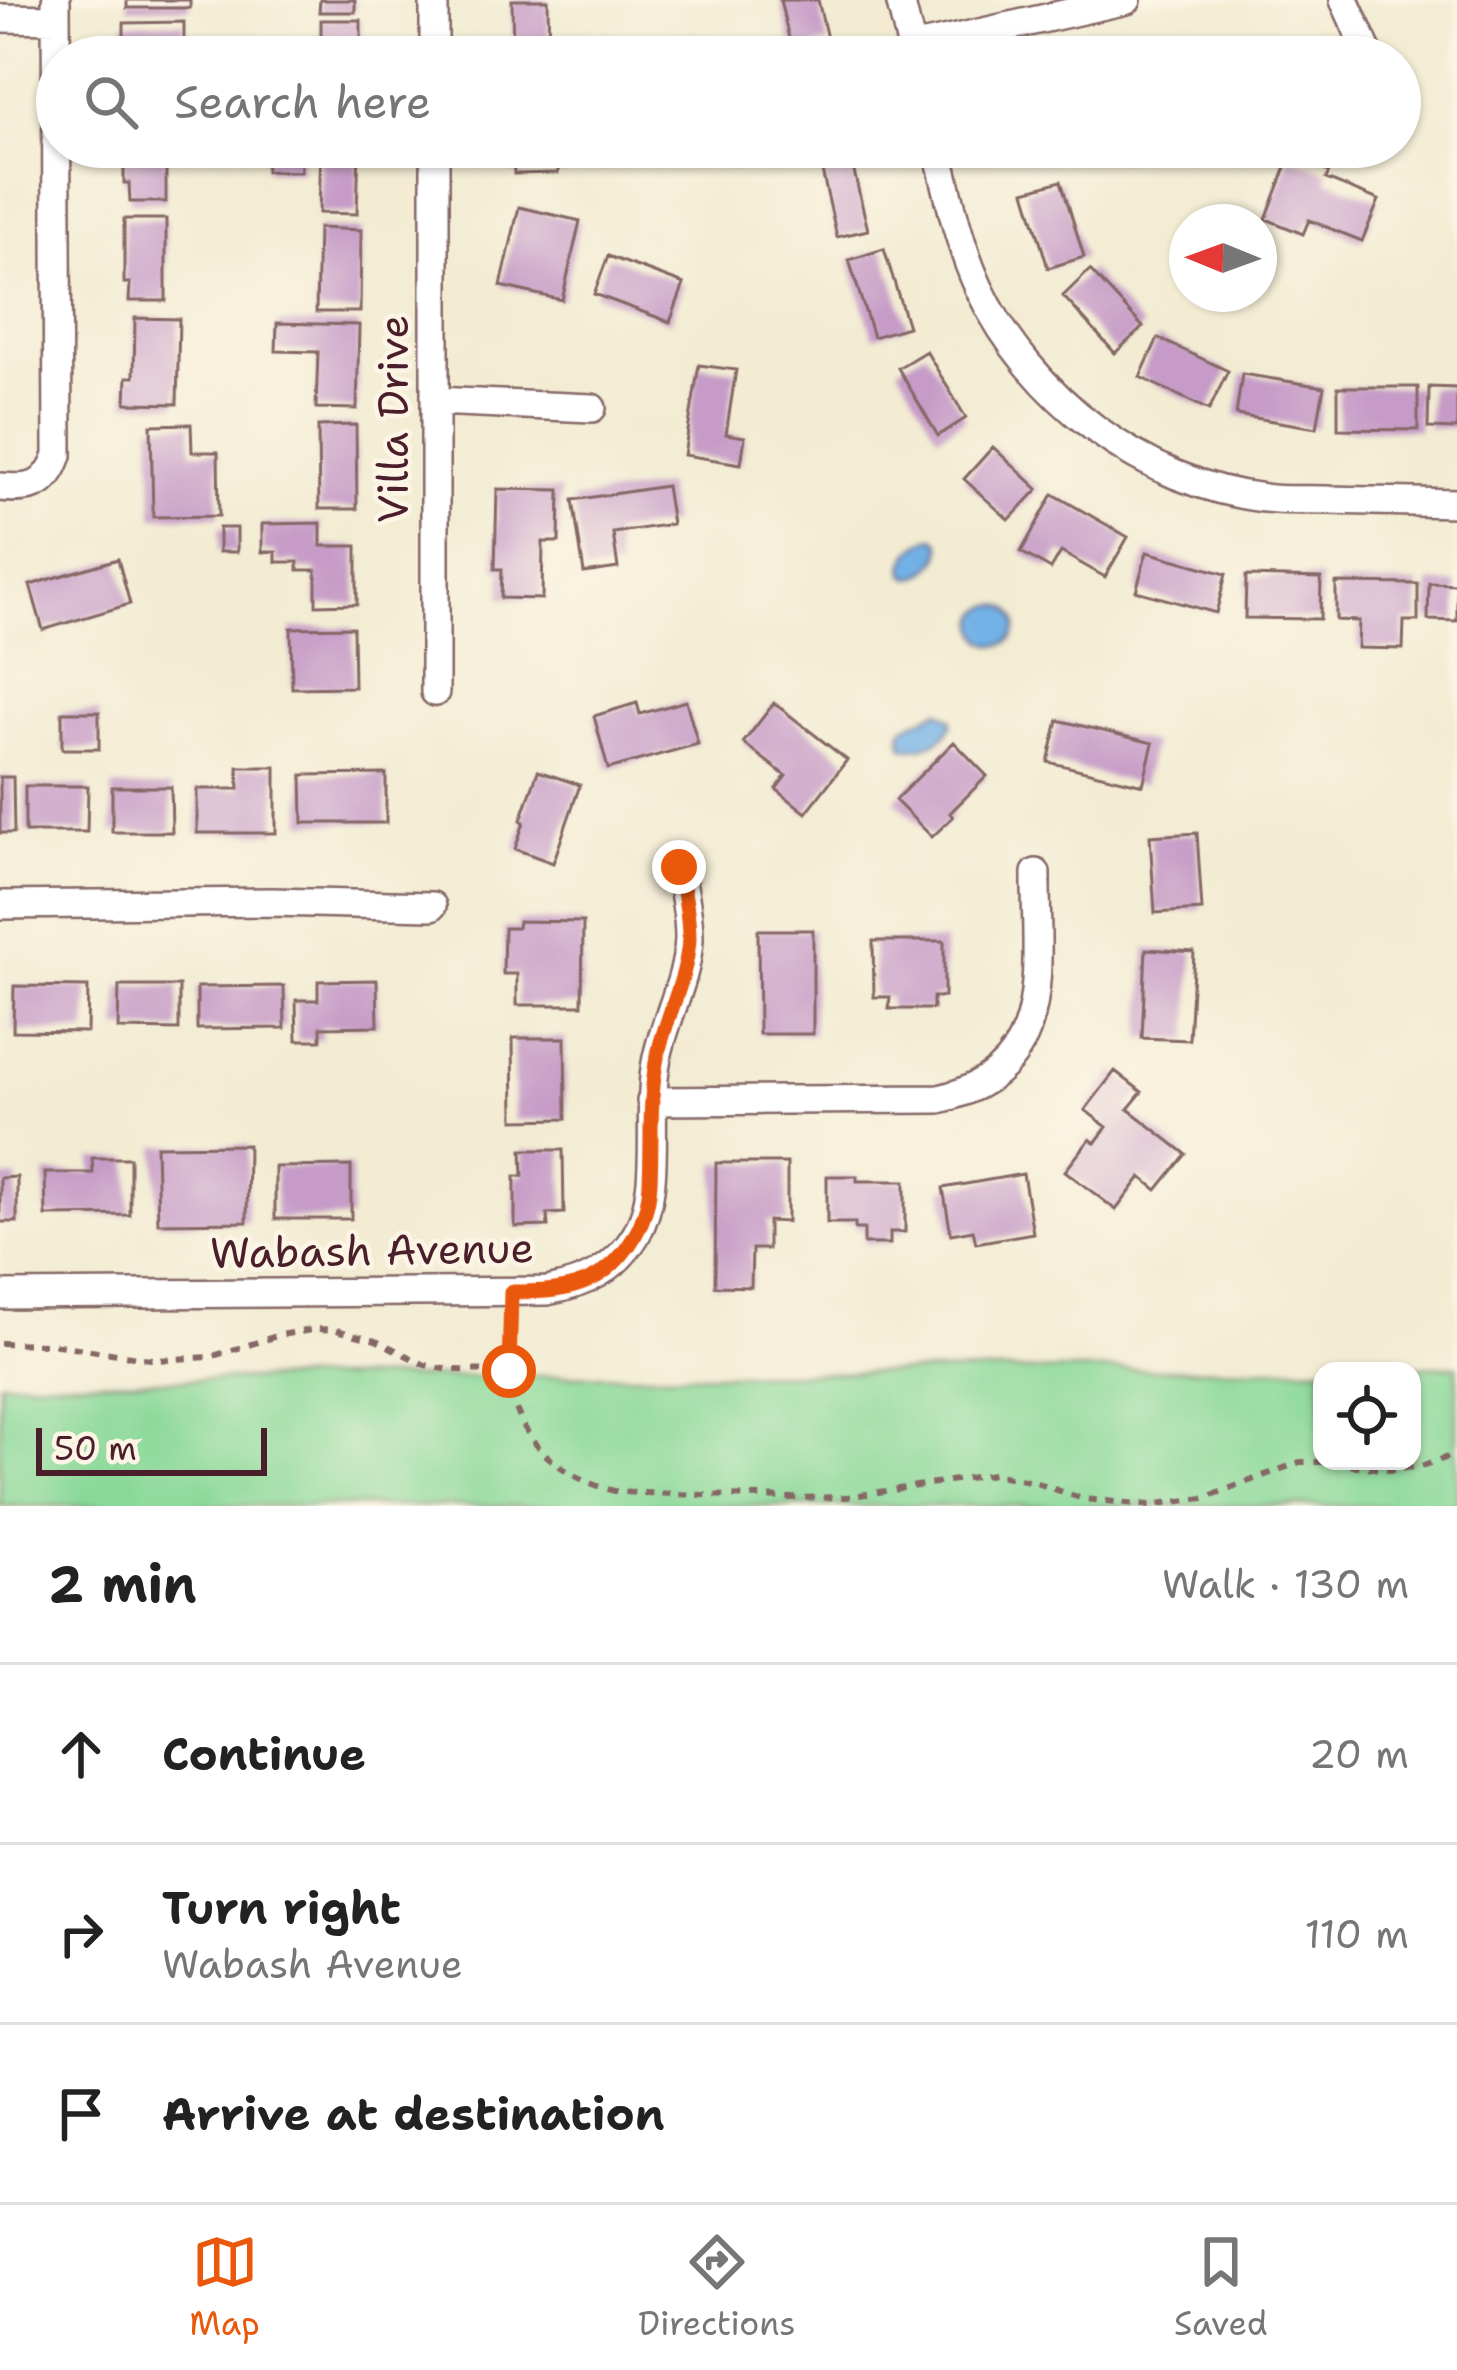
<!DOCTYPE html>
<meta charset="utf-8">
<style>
:root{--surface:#fff;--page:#f2f2f2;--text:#222;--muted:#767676;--line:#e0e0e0;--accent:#ea580c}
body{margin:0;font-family:"Shantell Sans",sans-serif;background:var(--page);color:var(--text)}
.controls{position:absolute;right:36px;bottom:36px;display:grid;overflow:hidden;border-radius:24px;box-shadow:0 3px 9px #0004}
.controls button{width:108px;height:108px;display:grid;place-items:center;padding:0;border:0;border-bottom:3px solid var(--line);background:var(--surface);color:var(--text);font:60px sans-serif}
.compass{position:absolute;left:1169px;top:204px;width:108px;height:108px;border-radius:50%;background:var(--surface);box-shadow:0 3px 9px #0004;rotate:271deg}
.scale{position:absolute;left:36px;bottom:30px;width:231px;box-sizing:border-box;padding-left:12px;border:6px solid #4a1f2b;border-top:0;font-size:33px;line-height:42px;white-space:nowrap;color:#4a1f2b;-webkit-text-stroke:9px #fcf5e5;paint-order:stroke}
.stop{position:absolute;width:36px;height:36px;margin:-27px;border:9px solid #ea580c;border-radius:50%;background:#fff}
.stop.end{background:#ea580c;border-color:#fff;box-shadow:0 3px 12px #0008}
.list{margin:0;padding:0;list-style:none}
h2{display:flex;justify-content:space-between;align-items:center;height:156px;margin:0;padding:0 48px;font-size:51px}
h2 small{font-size:39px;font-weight:400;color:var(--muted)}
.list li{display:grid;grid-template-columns:78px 1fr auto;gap:36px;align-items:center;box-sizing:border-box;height:180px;padding:0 48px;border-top:3px solid var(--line)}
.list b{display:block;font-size:45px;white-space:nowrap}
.list p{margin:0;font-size:39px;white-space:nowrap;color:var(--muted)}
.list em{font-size:39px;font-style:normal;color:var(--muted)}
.icon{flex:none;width:66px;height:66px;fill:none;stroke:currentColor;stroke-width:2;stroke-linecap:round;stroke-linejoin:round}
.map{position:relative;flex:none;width:1457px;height:1506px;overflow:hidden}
.search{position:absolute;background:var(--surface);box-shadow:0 3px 9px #0004;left:36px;right:36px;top:36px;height:132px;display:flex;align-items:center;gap:30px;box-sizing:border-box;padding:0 42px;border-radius:66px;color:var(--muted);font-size:45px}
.sheet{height:696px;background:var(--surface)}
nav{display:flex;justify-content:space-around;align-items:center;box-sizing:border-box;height:168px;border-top:3px solid var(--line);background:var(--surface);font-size:33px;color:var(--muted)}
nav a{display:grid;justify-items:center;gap:6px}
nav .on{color:var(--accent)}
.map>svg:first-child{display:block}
</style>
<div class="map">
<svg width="1457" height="1506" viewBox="0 0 1457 1506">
<rect width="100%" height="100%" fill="#fcf5e5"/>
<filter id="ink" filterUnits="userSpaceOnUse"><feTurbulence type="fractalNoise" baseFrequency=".00833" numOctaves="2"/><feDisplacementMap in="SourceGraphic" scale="24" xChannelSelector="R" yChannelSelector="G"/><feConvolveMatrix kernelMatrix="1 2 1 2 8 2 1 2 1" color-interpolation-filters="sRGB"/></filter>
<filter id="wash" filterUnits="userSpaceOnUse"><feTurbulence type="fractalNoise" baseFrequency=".004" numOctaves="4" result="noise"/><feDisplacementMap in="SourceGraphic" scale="48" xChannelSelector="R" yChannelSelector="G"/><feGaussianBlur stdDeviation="2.7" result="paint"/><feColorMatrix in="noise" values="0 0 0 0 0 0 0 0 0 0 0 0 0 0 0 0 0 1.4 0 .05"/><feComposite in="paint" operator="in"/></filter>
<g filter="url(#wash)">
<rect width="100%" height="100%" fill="#f3ecd3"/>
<!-- green -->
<path fill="#88d898" stroke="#697c62" stroke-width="3" fill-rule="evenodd" d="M1457,1366v140h-1457v-124zM1322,1371h90v90h-90z"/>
<!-- water -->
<path fill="#72b1e6" stroke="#5e6888" stroke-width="3" d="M933,537l6,4 3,6c-2,12 -7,18 -17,25 -29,21 -29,-22 8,-35z
M977 625a20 20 0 1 1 40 0a20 20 0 1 1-40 0Z
M939,710l13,9c0,20 -30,32 -48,28l-3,-10 2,-9z"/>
<g id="blocks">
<!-- building -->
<path fill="#c69bc7" d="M127,0h63v8h-63z
M320,0h35v12h-36z
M512,0h36l1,57h-36z
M780,0h38l10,43 -36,8z
M321,20h40v37h-61v-12h21z
M184,22v23h-20v12h-40v-34z
M124,147h42v55h-36l-1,-19h-5z
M266,147h35v25l-35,-1z
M321,147h38l-2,67 -38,-1z
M513,147h45v26l-44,1z
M850,155l18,75 -31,7 -17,-75z
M1290,157l39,15 -3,7 53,21 -17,41 -53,-21 -6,14 -37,-15z
M1061,181l23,76 -36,11 -23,-77z
M519,207l61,14 -18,79 -61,-14z
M124,219h42v82h-37l1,-18h-6z
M318,228l43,2 -1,82h-44z
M884,249l24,78 -35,10 -24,-77z
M608,256l76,28 -14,38 -76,-28z
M1090,270l53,57 -28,26 -52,-57z
M135,318l44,1 -2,85 -51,-1 1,-26h7z
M277,323l82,2 -2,84 -41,-1 2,-56 -42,-1z
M1158,338l70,33 -19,39 -69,-33z
M926,351l40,67 -28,18 -40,-68z
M699,365l37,5 -10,64 19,3 -4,27 -57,-9z
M1242,374l82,13 -7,41 -81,-13z
M1338,387h80v43l-80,-1z
M1429,387l28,1v41l-29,-1z
M191,424l1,28h26l1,64 -66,1 -2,-92z
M356,425l1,84h-38l-1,-83z
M993,447l45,42 -29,31 -45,-41z
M666,486l6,38 -59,9 5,35 -34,5 -11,-73z
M497,489l63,1 -1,52h-16l-1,57 -41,-1 1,-29h-7z
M1053,494l75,43 -23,40 -44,-25 -10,17 -30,-17z
M321,523v23h36v58l-41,1v-35h-18v-8h-22v-10h-14v-28z
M219,528h18v24h-18z
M1147,552l79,22 -10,39 -80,-22z
M118,559l12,45 -87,26 -13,-45z
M1246,576l75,2 -1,41 -75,-1z
M1336,583l82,1v37h-14l-1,28 -45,-1 1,-27 -23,-1z
M1429,583l28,1v37l-29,-1z
M353,627l1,60 -62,1 -1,-60z
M686,701l12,43 -90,25 -14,-53 43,-13 3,11z
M774,703l73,57 -41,53 -30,-24 10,-13 -43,-33z
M62,712h37v37h-37z
M1058,720l95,23 -10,42 -95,-23z
M954,742l33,34 -37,37 3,4 -21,20 -37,-37z
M238,767h38v66h-79v-44h42z
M538,771l42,14 -27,78 -38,-14 9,-27 -3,-2z
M386,774v49h-83l-1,-48z
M0,777h13l1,56h-14z
M25,786h63l-1,46h-62z
M112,787h59l1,45h-60z
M1197,833l5,77 -47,3 -5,-77z
M518,921l65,1 -1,83h-65v-31h-14l1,-46h13z
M758,930h55v104h-54z
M873,941h71v56h-11v12h-44l1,-12h-16z
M1146,949l48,3 -5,88 -47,-2z
M377,980l1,46 -57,1v13h-24l-1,-40h22v-19z
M14,986l74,1 -1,45 -74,-1z
M119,986h60v44l-61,-1z
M284,986l1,42 -88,1v-42z
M513,1038h52l1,81 -52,1z
M1115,1071l27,21 -14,17 58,45 -29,36 -16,-13 -25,33 -51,-39 25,-32 5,4 12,-16 -22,-17z
M248,1145l-1,77 -89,1 -2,-77z
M522,1150h41l1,63 -17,1 1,12 -33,1v-51h8z
M92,1158h38v57l-84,1 -1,-43h48z
M716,1163h71v59l-19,-1v28h-16l-1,38 -36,-1z
M351,1166v53h-76v-52z
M1023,1174l10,59 -57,10 -3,-13 -22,4 -8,-46z
M827,1176h30v5h48v51h-15v12h-26v-15h-9v-6h-28z
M17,1177v45h-17v-44z"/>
</g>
</g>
<g filter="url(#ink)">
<use href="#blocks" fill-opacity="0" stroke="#856766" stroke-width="3"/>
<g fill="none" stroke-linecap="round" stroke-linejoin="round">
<defs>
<path id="minor" d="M434,0v57
M900,0l14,57
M1344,0l26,57
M0,18l56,1
M912,48l215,-48
M435,147v545
M937,147c12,48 21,96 42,141 51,109 164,196 285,210 21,3 43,1 64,2 43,1 86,2 129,3
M435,401l157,7
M0,487c31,3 47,0 58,-32l-2,-455
M0,905l272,-3 160,4
M651,1101l288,-2c119,-28 96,-130 97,-226
M0,1295l547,-4c38,-7 68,-21 89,-56 27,-47 10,-118 20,-172 7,-41 31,-81 33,-124 0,-24 -5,-48 -10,-72"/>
</defs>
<!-- minor casing -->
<use href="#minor" stroke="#856766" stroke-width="32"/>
<!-- path -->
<path stroke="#856766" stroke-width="6" stroke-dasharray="9 9" stroke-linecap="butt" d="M510,1320c0,22 -2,45 1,67 8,57 54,93 108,105l166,6 62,-1 146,-23 41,8 49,17 66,6 55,-7 96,-36h24l66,8 31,-4 36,-12
M0,1343l51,1 106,16 53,-3 70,-22 38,-6 18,1 40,10 49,25 24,5 60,1"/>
<!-- minor -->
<use href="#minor" stroke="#fff" stroke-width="27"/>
</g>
</g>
<g fill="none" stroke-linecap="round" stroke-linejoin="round" filter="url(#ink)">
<!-- route -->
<path stroke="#ea580c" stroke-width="15" d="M509,1371l2,-79c21,0 42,0 63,-6 46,-13 74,-59 76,-104 2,-40 -1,-79 6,-119 7,-41 31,-82 33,-124 0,-24 -5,-48 -10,-72"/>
</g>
<g text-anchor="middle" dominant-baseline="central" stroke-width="9" stroke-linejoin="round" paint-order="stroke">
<!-- street labels -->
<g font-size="42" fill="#4a1f2b" stroke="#fcf5e5">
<text transform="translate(393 419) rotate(-90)">Villa Drive</text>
<text transform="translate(372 1250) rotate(-1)">Wabash Avenue</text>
</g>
</g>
</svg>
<div class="controls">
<button><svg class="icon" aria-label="locate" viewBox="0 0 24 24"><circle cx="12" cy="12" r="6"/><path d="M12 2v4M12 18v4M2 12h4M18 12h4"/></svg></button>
</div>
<svg class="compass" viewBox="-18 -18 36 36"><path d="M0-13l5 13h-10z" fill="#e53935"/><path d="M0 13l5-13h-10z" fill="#767676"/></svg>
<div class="scale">50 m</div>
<div class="stop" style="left:509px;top:1371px"></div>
<div class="stop end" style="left:679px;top:867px"></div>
<div class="search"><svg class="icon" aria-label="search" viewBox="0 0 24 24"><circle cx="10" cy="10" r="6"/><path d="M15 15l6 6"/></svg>Search here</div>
</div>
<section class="sheet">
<h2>2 min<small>Walk · 130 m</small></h2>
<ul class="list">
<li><svg class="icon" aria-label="ahead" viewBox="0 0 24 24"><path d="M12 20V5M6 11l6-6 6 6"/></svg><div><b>Continue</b></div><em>20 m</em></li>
<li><svg class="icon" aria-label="right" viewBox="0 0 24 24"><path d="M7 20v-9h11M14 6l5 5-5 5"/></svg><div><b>Turn right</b><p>Wabash Avenue</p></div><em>110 m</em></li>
<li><svg class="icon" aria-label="arrive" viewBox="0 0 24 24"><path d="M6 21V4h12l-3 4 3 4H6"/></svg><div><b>Arrive at destination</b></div></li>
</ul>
</section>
<nav>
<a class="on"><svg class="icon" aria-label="map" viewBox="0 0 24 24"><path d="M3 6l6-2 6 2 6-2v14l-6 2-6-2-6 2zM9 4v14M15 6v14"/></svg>Map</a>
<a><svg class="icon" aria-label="directions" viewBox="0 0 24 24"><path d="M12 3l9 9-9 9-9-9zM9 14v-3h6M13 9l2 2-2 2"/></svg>Directions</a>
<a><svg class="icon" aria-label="saved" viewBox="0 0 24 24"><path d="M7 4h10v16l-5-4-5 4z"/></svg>Saved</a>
</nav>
